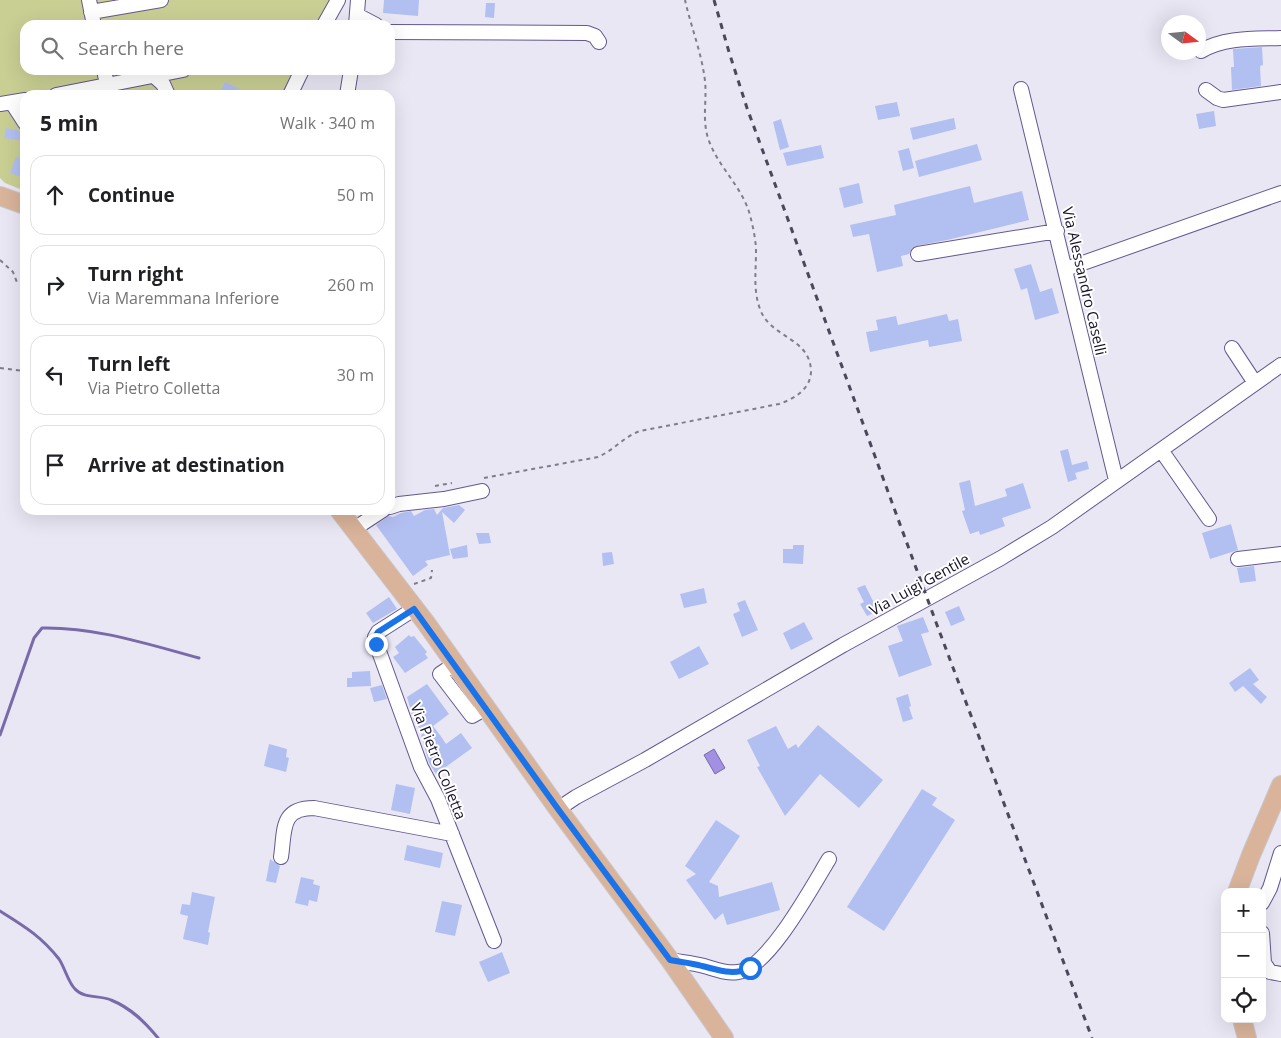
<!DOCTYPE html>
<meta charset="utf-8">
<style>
:root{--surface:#fff;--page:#f6f6f6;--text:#202124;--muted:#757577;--line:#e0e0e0}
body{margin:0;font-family:"Open Sans",sans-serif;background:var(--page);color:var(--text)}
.controls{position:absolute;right:15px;bottom:15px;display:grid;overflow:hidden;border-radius:10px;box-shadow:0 5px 20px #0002}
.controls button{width:45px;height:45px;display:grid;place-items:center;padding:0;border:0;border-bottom:1px solid var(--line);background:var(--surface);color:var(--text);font:25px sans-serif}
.compass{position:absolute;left:1161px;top:15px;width:45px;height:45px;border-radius:50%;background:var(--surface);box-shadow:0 5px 20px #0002;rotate:105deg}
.stop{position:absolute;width:15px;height:15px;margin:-11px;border:4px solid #1a73e8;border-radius:50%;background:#fff}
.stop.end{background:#1a73e8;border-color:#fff;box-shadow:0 1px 5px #0008}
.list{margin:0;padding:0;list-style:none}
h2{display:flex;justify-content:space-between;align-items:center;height:65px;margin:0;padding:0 20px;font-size:21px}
h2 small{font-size:16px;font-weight:400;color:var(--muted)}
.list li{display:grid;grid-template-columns:32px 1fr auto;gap:15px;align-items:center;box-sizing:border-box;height:80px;margin:0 10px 10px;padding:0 10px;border:1px solid var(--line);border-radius:15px}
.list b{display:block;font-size:19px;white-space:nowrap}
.list p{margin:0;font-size:16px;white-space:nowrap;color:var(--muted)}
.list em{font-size:16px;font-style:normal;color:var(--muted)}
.icon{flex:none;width:28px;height:28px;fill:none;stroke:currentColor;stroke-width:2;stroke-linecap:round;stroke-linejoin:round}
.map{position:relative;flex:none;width:1281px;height:1038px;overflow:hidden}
.search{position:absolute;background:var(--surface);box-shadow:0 5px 20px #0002;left:20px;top:20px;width:375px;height:55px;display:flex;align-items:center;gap:12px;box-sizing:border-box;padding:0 18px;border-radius:15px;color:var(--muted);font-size:19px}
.panel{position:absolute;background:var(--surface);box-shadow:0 5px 20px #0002;left:20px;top:90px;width:375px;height:425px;border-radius:15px}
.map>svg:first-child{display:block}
</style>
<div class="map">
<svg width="1281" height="1038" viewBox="0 0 1281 1038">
<rect width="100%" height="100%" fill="#e9e7f4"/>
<!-- green -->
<path fill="#c9cf93" d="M0,0h344l-12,25h-307v45h285l-13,25h-272v96l-20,-8 -5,-5z"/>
<!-- water -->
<path fill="#a290e2" stroke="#796aaa" d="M714,749l11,19 -10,6 -11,-19z"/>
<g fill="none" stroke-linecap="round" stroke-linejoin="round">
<!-- stream -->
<path stroke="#796aaa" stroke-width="3" d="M0,735l34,-97 8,-10c54,-1 105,16 157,30
M0,911c24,15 41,25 59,48 6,9 9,23 16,30 9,10 25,6 36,11 20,8 34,22 47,38"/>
</g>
<!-- building -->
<path fill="#b2bff1" d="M384,0h35l-1,16 -35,-3z
M486,3h9l-1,15 -9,-1z
M1262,47l1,18 -3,1 1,20 -29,4 -1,-23h3l-1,-18z
M225,82l27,13h-21l-10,-5z
M897,102l3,14 -22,4 -3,-14z
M1214,111l2,15 -17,3 -3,-15z
M954,118l2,11 -43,11 -3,-12z
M781,119l8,28 -9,3 -7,-28z
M6,128l15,3 -1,9 -16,-2z
M977,144l5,16 -63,17 -4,-16z
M821,145l3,13 -37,8 -4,-13z
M909,148l5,20 -11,3 -5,-20z
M16,157l9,3v18l-15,-5z
M859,183l4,20 -19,5 -5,-20z
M970,186l4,17 48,-12 7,29 -82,20 -31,6 -4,2 -3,6 -8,2 2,10 -26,6 -8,-38 -16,3 -3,-12 46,-10 -2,-10z
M1031,264l9,28 12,-4 7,25 -24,7 -8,-32 -6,2 -7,-21z
M947,314l2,7 9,-2 4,22 -33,6 -1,-7 -58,12 -4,-20 12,-2 -2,-10 20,-4 2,9z
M1068,449l4,16 15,-4 2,8 -14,4 2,6 -9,3 -8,-31z
M970,480l5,26 32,-10 -2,-7 18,-6 8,25 -29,10 3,8 -25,9 -1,-4 -9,3 -8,-23 3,-1 -6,-27z
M459,505l6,5 -11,13 -12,-11 8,43 -25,6 3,4 -15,11 -37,-51 13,-9 4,1 8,-4 10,-2 3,5 11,-6 9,-1 3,6 6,-7z
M1231,524l7,26 -28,9 -8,-26z
M476,533h13l2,10 -12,1z
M467,545l1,12 -15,2 -3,-10z
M793,545h11l-1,19 -20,-1v-14h10z
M612,552l2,12 -11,2 -1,-13z
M1254,566l2,15 -16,2 -3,-15z
M865,585l13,26 -11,5 -7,-12 4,-2 -7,-14z
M704,588l3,15 -23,5 -4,-14z
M389,597l8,12 -24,14 -7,-10z
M745,600l13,30 -16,7 -9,-23 7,-3 -3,-8z
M959,606l6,14 -14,6 -6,-14z
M923,617l6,15 -8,2 11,31 -33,12 -11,-31 15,-5 -6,-15z
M804,622l9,17 -22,11 -8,-17z
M409,635l2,2 3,-1 13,16 -2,2 3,4 -23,15 -12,-16 6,-4 -4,-6z
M699,646l10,18 -30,15 -9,-17z
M1250,668l9,12 -6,4 14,13 -6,7 -18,-18 -8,6 -6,-9z
M370,671l1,15 -24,1v-9h5v-6z
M427,684l22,30 -16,12 7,9 6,9 15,-11 11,15 -36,26 -7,-11 -8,-28 3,-2 -10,-11 -7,-25z
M382,685l5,14 -13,3 -4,-14z
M908,694l3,12 -2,1 4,12 -10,3 -7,-24z
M818,725l65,55 -24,28 -39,-34 -35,42 -28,-49 3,-1 -13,-26 29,-14 12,23 8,-5 2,4z
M269,744l18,5 -1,8 3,1 -3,14 -22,-6z
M396,784l19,4 -5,26 -19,-4z
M922,789l15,9 -5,7 23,15 -71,111 -37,-24z
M716,820l24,16 -31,46 9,4 1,11 53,-15 8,28 -53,15 -4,-12 -8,7 -29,-40 10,-6 -11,-8z
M407,845l36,8 -3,15 -36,-8z
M270,859l10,7 -4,17 -10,-2z
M301,877l13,3 -1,4 7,2 -3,16 -8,-2 -1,6 -13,-3z
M192,892l23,5 -7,35 2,1 -2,12 -25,-6 5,-23 -8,-2 2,-10 8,1z
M442,901l20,4 -7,31 -20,-4z
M502,952l8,21 -22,9 -9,-20z"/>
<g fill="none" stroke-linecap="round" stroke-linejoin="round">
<defs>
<path id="minor" d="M89,0l5,25
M91,12l70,-12
M357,15l19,10
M324,25l14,-25
M356,25l2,-25
M390,32l197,1 8,3 4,6
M1201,51c24,-14 53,-12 80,-13
M104,70l3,15
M154,76l9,8 5,11
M1021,89l95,391
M1206,90l11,8 6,2 58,-8
M56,95l127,-25
M290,95l12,-25
M347,95l4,-25
M12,103l13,20
M0,104l25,-4
M918,254l139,-23
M1066,269l215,-76
M1232,348l23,35
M1161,450l48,69
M390,507l9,-3 45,-5 38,-8
M354,529l29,-19
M1238,559l43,-5
M414,609l-36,23 -3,5 1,6 45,124 17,32 56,142
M455,664l-15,10 32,42 14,-8
M558,809l18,-12 69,-37 198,-115 158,-87 51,-31 229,-162
M281,857c4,-27 -1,-49 33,-49l138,26
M1262,903l8,-15 11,-35
M1262,933l2,30 6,9 11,2
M670,960c11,2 23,3 34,6 11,3 22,8 34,6 30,-3 75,-87 91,-113"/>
<path id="major" d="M0,196l25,9
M339,510l87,113 132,186 112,151 54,78
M1237,892l14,-37 30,-70
M1242,1019l5,19"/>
</defs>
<!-- minor casing -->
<use href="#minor" stroke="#655890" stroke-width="16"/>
<!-- major casing -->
<use href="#major" stroke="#c8c6cb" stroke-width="20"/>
<!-- path -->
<path stroke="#807c8e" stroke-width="2" stroke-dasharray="4 4" stroke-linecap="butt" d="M0,260l13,12 5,13
M0,368l25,3
M484,478l114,-21c16,-7 27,-21 42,-26l139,-27c15,-5 32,-15 32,-33 -1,-34 -41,-33 -51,-62 -7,-19 -4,-37 -4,-57 0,-12 -3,-25 -6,-37 -8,-29 -33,-49 -42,-77 -6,-19 -1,-38 -3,-57 -3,-27 -14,-54 -20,-81
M435,486l17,-3
M390,490l8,1
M414,584l17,-6 1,-8"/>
<!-- minor -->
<use href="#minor" stroke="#fff" stroke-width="14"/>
<!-- major -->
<use href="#major" stroke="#d9b39a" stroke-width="18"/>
<!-- rail -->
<path stroke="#4c475a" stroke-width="3" stroke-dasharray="6 6" stroke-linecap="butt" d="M714,0l15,52 18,56 190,517 155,413"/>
</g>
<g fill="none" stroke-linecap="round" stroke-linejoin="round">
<!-- route -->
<path stroke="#1a73e8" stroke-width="6" d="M376,644l-1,-7 3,-5 36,-23 144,200 112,151c11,2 22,3 32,6 17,4 31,10 48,2"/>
</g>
<g text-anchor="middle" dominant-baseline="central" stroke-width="4" stroke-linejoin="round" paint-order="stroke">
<!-- street labels -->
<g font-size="15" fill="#181228" stroke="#fff">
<text transform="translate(1085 281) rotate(77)">Via Alessandro Caselli</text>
<text transform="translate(919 584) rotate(-29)">Via Luigi Gentile</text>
<text transform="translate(439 761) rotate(68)">Via Pietro Colletta</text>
</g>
</g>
</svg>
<div class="controls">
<button>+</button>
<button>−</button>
<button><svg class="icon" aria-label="locate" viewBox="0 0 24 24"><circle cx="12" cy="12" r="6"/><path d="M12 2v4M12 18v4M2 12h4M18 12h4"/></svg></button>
</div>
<svg class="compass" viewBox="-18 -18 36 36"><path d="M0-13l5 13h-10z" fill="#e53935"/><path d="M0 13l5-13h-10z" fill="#757577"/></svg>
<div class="stop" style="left:750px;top:968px"></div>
<div class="stop end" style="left:376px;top:644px"></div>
<div class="search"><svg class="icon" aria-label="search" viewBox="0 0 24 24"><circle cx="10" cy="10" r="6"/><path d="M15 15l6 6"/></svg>Search here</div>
<section class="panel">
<h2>5 min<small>Walk · 340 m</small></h2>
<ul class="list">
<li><svg class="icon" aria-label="ahead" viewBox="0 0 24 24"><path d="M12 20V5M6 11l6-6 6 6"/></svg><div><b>Continue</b></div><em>50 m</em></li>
<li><svg class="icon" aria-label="right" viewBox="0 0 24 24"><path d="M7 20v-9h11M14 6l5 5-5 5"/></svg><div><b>Turn right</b><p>Via Maremmana Inferiore</p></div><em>260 m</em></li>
<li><svg class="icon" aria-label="left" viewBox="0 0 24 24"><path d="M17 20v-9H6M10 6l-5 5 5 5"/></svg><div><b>Turn left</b><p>Via Pietro Colletta</p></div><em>30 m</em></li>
<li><svg class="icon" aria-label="arrive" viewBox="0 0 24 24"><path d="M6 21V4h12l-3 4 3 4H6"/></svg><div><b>Arrive at destination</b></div></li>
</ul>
</section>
</div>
